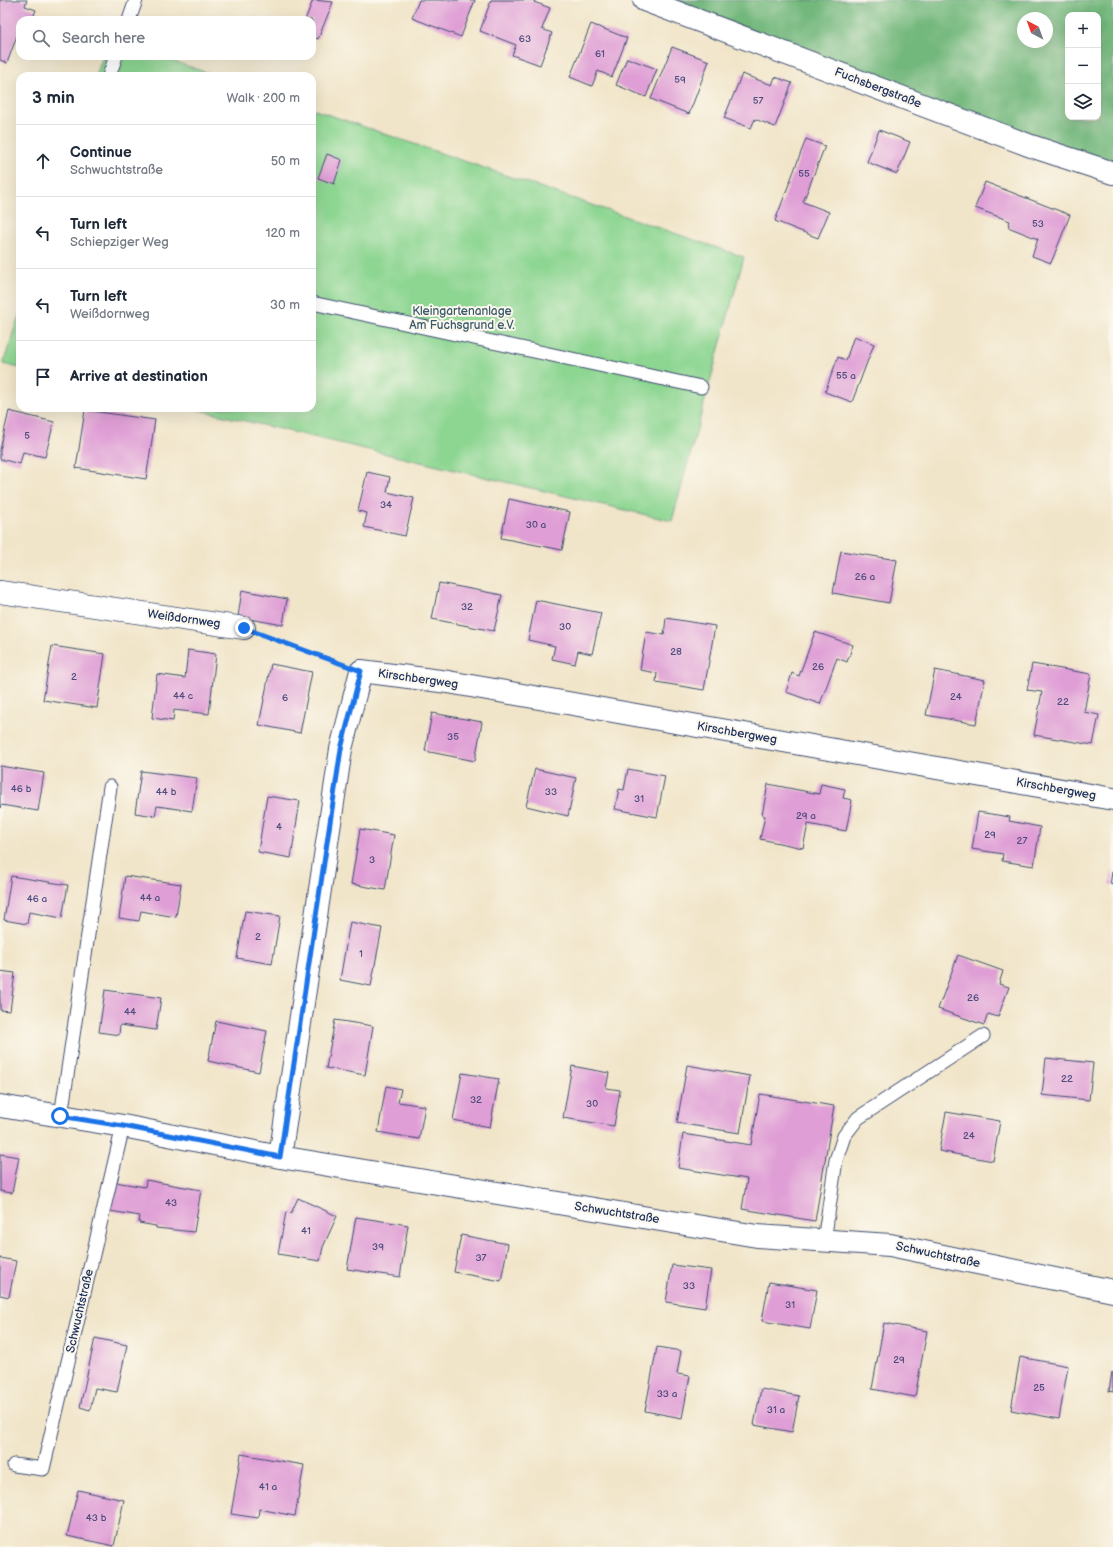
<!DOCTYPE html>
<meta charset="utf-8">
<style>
:root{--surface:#fff;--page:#f6f6f7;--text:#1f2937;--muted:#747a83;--line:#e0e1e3}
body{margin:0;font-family:"Balsamiq Sans",sans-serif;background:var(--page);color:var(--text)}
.controls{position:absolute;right:12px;top:12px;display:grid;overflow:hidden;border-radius:8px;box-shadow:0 4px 16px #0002}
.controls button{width:36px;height:36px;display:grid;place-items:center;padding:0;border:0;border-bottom:1px solid var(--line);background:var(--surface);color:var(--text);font:20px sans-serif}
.compass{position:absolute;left:1017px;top:12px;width:36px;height:36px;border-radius:50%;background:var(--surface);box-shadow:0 4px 16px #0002;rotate:319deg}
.stop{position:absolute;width:12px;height:12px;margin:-9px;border:3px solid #1a73e8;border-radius:50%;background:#fff}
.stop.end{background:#1a73e8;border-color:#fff;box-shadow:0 1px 4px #0008}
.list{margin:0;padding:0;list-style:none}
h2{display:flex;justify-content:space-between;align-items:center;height:52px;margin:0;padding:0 16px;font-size:17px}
h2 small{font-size:13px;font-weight:400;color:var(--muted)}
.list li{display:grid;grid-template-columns:26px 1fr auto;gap:12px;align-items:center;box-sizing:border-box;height:72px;padding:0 16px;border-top:1px solid var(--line)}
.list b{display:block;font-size:15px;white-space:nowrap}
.list p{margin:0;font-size:13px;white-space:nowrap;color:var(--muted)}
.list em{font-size:13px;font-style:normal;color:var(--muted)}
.icon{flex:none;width:22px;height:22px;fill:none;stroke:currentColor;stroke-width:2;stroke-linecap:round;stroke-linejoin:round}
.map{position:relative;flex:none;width:1113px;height:1547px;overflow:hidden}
.search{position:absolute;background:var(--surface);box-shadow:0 4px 16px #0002;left:16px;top:16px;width:300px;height:44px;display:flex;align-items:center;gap:10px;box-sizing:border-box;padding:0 14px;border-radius:12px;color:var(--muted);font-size:15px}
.panel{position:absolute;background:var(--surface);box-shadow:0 4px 16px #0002;left:16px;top:72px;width:300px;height:340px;border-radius:12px}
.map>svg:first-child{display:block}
</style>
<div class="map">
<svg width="1113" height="1547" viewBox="0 0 1113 1547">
<rect width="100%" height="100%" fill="#fbf7ec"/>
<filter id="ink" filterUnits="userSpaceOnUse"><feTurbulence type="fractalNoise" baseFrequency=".025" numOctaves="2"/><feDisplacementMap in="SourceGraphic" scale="8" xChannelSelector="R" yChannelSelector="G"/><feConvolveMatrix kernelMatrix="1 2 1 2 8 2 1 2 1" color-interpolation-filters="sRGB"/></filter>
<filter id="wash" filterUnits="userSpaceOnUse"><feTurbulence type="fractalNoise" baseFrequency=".012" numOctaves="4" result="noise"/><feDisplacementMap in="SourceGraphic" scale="16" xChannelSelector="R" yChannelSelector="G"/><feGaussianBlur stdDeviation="0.9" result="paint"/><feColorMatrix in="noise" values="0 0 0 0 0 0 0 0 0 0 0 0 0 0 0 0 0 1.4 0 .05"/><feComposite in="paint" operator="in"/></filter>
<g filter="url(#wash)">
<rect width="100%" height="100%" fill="#f1e5c9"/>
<!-- green -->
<path fill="#8dd692" stroke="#548278" d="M103,56h55l59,20h-121z
M312,109l432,148 -72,264 -482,-113h122z
M20,312v56l-17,-4z"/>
<!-- forest -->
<path fill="#72b77c" stroke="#46736d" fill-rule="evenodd" d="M644,0h469v173zM1068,15h30v102h-30zM1023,18h24v24h-24z"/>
<g id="blocks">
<!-- building -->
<path fill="#df9ed5" d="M0,0h27l-2,6 11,4 -4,10h-12v18l-3,-2 -10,27 -7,-3z
M313,0l20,2 -15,37 -6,-2v-17h-7z
M419,0h56l-14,37 -49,-19z
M491,0h44l-1,2 16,6 -8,21 10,4 -12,32 -28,-10 4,-10 -36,-14z
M591,24l36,14 -15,39 -14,-6 -6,15 -22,-9z
M672,47l37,14 -20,53 -38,-15z
M627,58l30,11 -11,28 -30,-12z
M742,74l30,11 3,-8 17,6 -17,44 -20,-8 -4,9 -27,-10z
M879,130l31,12 -13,32 -30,-12z
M806,139l19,7 -22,56 26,10 -11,26 -43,-17z
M327,154l15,6 -8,24 -16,-6z
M985,182l85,33 -19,48 -19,-7 6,-17 -30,-12 2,-6 -35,-13z
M854,336l20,8 -22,58 -27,-10 13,-35 8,3z
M85,410l70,10 -9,59 -70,-11z
M9,411l45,11 -9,35 -22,-5 -3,12 -20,-5v-9z
M367,472l23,5 -3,15 27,6 -9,38 -41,-9 3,-14 -9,-2z
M509,499l61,13 -8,38 -61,-12z
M841,551l56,9 -8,43 -56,-10z
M439,583l63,12 -8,36 -62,-12z
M242,590l45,9 -4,26 -45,-8z
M536,600l65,13 -9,41 -14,-3 -3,13 -23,-5 3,-13 -27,-6z
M666,618l49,8 -11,64 -48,-8 1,-9 -17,-3 6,-38 18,3z
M815,632l38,13 -6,17 -10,-4 -17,46 -34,-12 6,-19 7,3z
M52,646l53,8 -8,54 -54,-8z
M188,650l28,4 -7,60 -35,-4 -1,11 -21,-3 5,-44 28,4z
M271,664l41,8 -12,61 -41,-8z
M1032,664l59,10 -7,38 15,3 -6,30 -59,-10 8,-43 -15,-2z
M935,670l50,10 -9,44 -50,-9z
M432,713l50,9 -7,39 -50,-10z
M0,766l44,7 -6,38 -37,-6 -1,3z
M535,769l41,9 -8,38 -42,-10z
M628,769l37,7 -8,41 -42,-8 4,-20 5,1z
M141,771l56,7 -5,33 -35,-5 -2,10 -20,-3z
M768,784l51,10 2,-10 24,5 -2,9 9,2 -6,31 -38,-7 -5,24 -43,-9 5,-23 -3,-1z
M267,796l33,5 -9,57 -33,-6z
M978,812l32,5 -1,4 31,6 -6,39 -32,-5 1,-7 -31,-5z
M360,829l34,6 -9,55 -34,-6z
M1112,872h1v13l-3,-1z
M11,876l57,9 -6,33 -33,-6 -2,12 -23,-4z
M125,876l56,8 -5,33 -35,-6 -2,10 -20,-3z
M245,911l35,5 -8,48 -35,-6z
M350,922l32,6 -11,58 -31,-6z
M958,955l45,16 -4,13 10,3 -11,30 -10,-3 -4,11 -46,-16z
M0,971l15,2 -5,38 -10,-1z
M105,990l56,8 -5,32 -36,-5 -1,10 -20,-3z
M335,1020l38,6 -8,49 -39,-7z
M216,1021l51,10 -8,41 -51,-11z
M1046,1058l47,5 -4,37 -47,-5z
M687,1065l63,11 -10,57 -63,-10z
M572,1066l37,7 -3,15 14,2 -6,36 -51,-8z
M462,1073l37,6 -9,48 -37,-7z
M386,1086l15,3 -3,13 27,4 -6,33 -41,-7z
M760,1094l74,12 -19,115 -73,-12 5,-30 -69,-11 5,-34 68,11z
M946,1112l54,9 -7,40 -54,-10z
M0,1154l19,3 -7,36 -12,-2z
M146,1180l55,10 -7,42 -38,-4v-2l-17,-3 1,-7 -30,-5 5,-29 30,5z
M298,1198l39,18 -14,31 -3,14 -42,-7 8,-42 5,1z
M356,1217l52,8 -8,52 -53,-8z
M461,1235l47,9 -7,37 -47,-9z
M0,1258l16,3 -7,36 -9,-2z
M672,1265l39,5 -6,38 -39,-6z
M769,1282l48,8 -7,39 -48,-8z
M884,1323l43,8 -12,66 -43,-8z
M95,1338l32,7 -10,47 -22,-4 -5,22 -10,-3z
M657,1347l24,4 -4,23 13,2 -8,42 -37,-7z
M1020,1357l48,9 -9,53 -48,-9z
M1112,1372l1,1v19l-4,-1z
M761,1389l38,7 -7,36 -38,-7z
M241,1454l63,11 -9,51 -36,-7 -1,9 -27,-4z
M78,1490l46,10 -10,46 -47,-10z"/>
</g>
</g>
<g filter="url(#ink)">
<use href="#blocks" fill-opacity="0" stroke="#3b4a6e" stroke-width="1"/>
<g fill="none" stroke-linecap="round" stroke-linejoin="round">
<defs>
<path id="service" d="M129,20l7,-20
M109,76l7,-20
M312,303l389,84
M61,1116l49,-329
M824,1241l12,-81 8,-24 14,-18 125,-82
M14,1465l29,4 80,-343"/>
<path id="minor" d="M644,0l387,146 82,27
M0,592l244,36
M0,1106l123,20 157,31 477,79 133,9 223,46
M280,1157l61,-408 20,-78 87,11 665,117"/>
</defs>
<!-- service casing -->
<use href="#service" stroke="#3b4a6e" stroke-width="15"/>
<!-- minor casing -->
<use href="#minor" stroke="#3b4a6e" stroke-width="24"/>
<!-- path -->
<path stroke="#3b4a6e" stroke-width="2.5" stroke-dasharray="1 3" stroke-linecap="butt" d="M267,637l70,25"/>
<!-- service -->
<use href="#service" stroke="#fff" stroke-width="13"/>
<!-- minor -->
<use href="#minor" stroke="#fff" stroke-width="22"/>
</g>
</g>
<g fill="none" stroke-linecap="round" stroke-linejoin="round" filter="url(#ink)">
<!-- route -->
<path stroke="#1a73e8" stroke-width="5" d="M60,1116l63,10 157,31 61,-408 20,-78 -117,-43"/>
</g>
<g text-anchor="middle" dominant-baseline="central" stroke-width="4" stroke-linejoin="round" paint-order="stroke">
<!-- number labels -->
<g font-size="10" fill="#4c4b7c">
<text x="525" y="39">63</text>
<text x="600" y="54">61</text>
<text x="680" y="80">59</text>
<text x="758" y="101">57</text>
<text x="804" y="174">55</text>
<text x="1038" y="224">53</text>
<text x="846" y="376">55 a</text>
<text x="27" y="436">5</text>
<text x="386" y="505">34</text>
<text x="536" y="525">30 a</text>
<text x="865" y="577">26 a</text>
<text x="467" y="607">32</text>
<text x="565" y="627">30</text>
<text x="676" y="652">28</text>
<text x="818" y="667">26</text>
<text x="74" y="677">2</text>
<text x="183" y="696">44 c</text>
<text x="956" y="697">24</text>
<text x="285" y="698">6</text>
<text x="1063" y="702">22</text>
<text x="453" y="737">35</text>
<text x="21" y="789">46 b</text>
<text x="166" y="792">44 b</text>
<text x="551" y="792">33</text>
<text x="639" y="799">31</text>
<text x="806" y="816">29 a</text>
<text x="279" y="827">4</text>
<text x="990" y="835">29</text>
<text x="1022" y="841">27</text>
<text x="372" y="860">3</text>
<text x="150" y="898">44 a</text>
<text x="37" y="899">46 a</text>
<text x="258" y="937">2</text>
<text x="361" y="954">1</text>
<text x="973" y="998">26</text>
<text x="130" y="1012">44</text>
<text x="1067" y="1079">22</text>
<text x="476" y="1100">32</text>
<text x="592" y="1104">30</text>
<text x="969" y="1136">24</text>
<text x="171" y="1203">43</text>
<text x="306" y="1231">41</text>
<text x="378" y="1247">39</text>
<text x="481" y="1258">37</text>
<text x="689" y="1286">33</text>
<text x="790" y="1305">31</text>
<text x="899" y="1360">29</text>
<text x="1039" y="1388">25</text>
<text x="667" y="1394">33 a</text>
<text x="776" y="1410">31 a</text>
<text x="268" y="1487">41 a</text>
<text x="96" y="1518">43 b</text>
</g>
<!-- street labels -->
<g font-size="12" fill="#1b2f5e" stroke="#fbf7ec">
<text transform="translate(878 88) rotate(21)">Fuchsbergstraße</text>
<text transform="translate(184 619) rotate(8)">Weißdornweg</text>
<text transform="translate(418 679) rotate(8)">Kirschbergweg</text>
<text transform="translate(737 733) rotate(10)">Kirschbergweg</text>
<text transform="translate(1056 789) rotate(10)">Kirschbergweg</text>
<text transform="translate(617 1213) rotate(9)">Schwuchtstraße</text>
<text transform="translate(938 1255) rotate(12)">Schwuchtstraße</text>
<text transform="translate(80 1311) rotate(-77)">Schwuchtstraße</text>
</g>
<!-- park labels -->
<g font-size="12" fill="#38596b" stroke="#fbf7ec">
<text x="462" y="311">Kleingartenanlage<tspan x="462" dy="14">Am Fuchsgrund e.V.</tspan></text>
</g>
</g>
</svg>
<div class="controls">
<button>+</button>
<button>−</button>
<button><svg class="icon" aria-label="layers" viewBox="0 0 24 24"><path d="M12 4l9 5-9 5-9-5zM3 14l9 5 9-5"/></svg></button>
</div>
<svg class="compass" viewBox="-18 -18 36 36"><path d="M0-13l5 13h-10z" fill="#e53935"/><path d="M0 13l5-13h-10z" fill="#747a83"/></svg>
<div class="stop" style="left:60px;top:1116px"></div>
<div class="stop end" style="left:244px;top:628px"></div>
<div class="search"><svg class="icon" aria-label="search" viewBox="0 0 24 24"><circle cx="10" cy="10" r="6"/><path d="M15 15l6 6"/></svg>Search here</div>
<section class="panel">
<h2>3 min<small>Walk · 200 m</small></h2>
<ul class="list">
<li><svg class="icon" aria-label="ahead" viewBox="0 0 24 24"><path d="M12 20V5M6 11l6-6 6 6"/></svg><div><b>Continue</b><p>Schwuchtstraße</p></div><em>50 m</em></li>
<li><svg class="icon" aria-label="left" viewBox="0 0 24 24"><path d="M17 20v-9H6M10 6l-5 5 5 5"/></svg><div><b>Turn left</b><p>Schiepziger Weg</p></div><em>120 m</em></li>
<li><svg class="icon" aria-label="left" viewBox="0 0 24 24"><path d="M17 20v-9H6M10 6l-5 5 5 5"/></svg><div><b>Turn left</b><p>Weißdornweg</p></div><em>30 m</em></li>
<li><svg class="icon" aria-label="arrive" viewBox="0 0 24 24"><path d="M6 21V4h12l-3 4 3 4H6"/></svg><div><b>Arrive at destination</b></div></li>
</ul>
</section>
</div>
